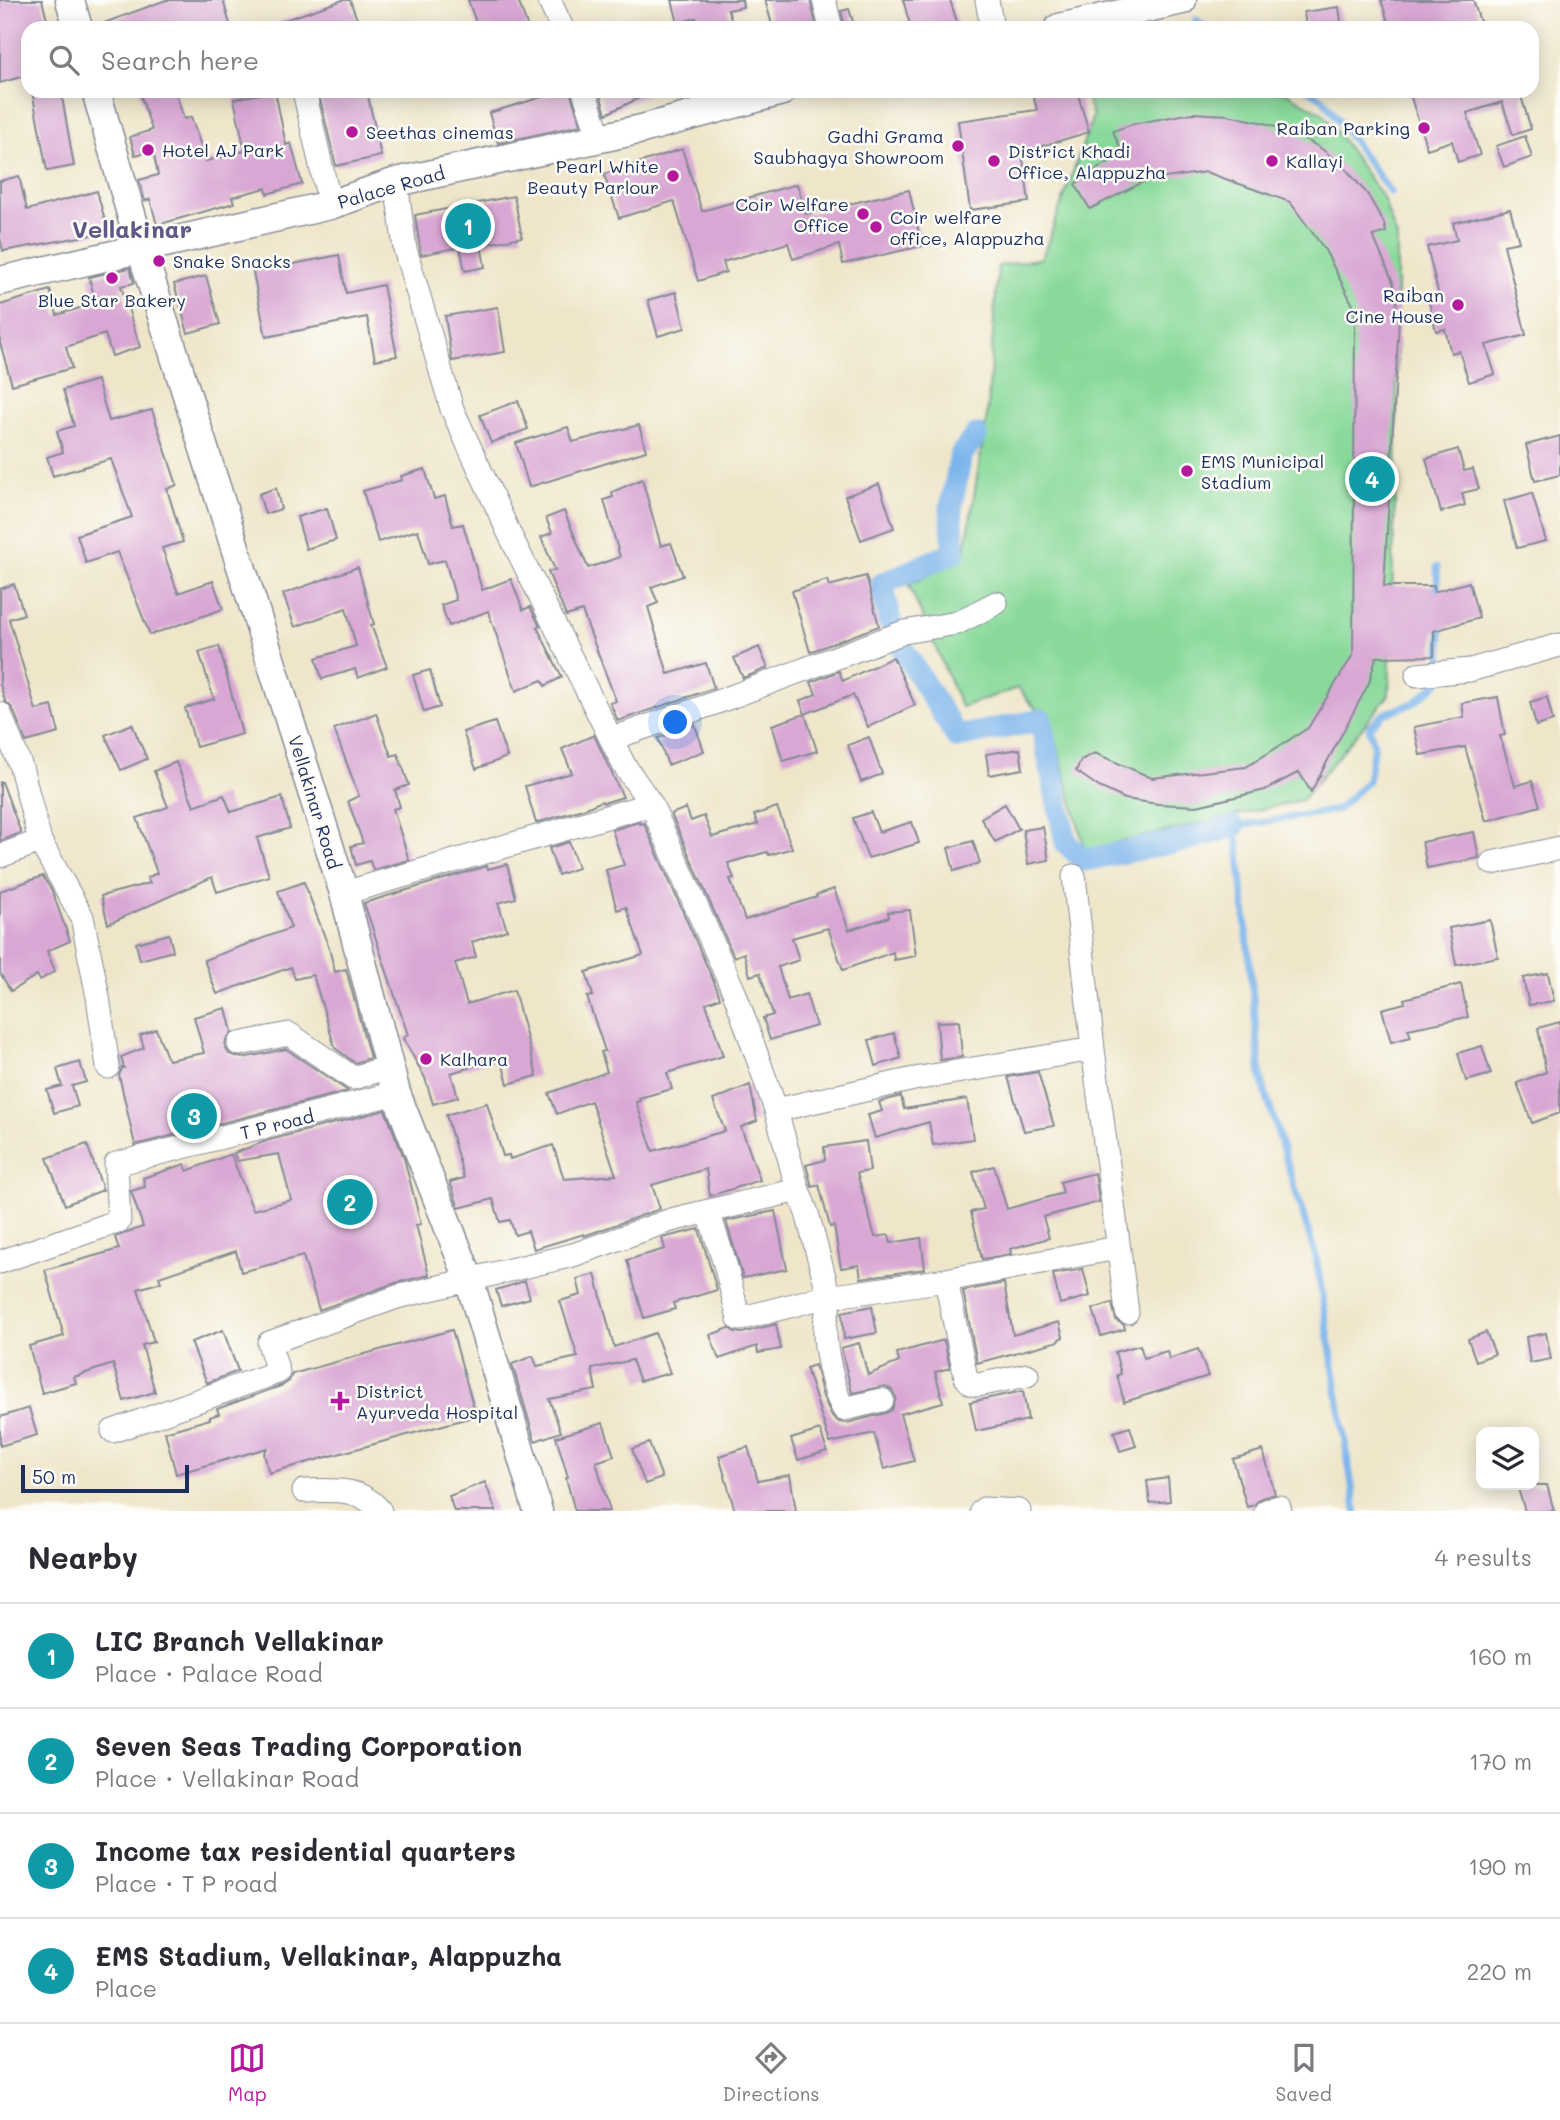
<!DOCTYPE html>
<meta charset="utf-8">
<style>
:root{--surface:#fff;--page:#f2f2f3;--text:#2b2b33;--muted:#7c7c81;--line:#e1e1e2;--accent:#b5179e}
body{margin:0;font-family:Mali,sans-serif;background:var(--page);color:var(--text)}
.controls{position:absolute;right:21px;bottom:21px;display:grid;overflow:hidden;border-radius:14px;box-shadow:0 4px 18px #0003}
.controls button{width:63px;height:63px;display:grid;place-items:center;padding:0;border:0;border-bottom:2px solid var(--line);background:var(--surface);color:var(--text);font:35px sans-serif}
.scale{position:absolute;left:21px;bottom:18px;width:168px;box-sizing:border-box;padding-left:7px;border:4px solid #1b2f5e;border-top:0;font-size:19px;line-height:24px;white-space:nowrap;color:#1b2f5e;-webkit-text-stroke:5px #fdfcf7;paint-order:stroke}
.you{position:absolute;left:676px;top:723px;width:24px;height:24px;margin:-18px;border:5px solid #fff;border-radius:50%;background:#1a73e8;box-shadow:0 0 0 10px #1a73e833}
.badge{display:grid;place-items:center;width:46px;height:46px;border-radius:50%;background:var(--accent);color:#fff;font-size:23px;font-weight:700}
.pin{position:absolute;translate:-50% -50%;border:4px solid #fff;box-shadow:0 2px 7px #0006}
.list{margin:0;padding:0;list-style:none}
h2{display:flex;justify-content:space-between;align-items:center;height:91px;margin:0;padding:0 28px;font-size:30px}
h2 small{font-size:23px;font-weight:400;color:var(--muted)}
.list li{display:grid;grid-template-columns:46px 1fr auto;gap:21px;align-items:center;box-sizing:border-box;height:105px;padding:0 28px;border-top:2px solid var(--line)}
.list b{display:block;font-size:26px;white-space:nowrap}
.list p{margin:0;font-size:23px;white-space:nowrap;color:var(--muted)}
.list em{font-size:23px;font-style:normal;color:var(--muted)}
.icon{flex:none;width:38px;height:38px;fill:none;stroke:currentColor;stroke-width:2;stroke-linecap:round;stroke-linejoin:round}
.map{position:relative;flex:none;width:1560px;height:1511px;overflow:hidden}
.search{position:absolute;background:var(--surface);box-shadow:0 4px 18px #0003;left:21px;right:21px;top:21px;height:77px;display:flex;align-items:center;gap:18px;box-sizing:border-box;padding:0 24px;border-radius:21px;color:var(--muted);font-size:26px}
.sheet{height:511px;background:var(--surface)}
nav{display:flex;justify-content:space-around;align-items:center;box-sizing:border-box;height:98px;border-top:2px solid var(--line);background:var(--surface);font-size:19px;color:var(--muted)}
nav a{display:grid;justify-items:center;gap:4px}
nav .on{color:var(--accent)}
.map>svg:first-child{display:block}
</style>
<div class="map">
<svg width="1560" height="1511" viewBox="0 0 1560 1511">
<rect width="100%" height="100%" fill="#fdfcf7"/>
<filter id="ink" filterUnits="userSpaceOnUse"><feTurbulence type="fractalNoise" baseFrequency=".0143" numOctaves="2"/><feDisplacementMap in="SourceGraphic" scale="14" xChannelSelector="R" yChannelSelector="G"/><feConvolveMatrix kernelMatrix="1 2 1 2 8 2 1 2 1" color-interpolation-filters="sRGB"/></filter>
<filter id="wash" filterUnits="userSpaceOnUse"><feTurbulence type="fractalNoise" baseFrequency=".00686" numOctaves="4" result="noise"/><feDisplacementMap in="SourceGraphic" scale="28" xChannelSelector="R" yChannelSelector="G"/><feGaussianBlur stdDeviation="1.57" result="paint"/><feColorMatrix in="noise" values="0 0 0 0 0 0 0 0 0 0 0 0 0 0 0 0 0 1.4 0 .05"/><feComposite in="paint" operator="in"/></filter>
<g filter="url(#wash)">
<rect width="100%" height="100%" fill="#efe6ca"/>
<!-- green -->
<path fill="#88d99a" stroke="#52847c" stroke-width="2" d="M1083,91h200l41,23 59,84 14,40v197l-8,260 -87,105 -217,50 -35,-131 -18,-14 -14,-17 -57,19 -52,-122 55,-28 23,-141 11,-150 44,-8 51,-142z"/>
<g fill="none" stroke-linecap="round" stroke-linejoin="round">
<!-- stream -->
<path stroke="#7cb5ec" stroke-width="7" d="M1196,20l10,8
M1310,91l13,8 67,93
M1437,567l1,30
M1356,1511l-40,-254 -55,-179 -23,-234 -5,-17 104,-17 31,-29 6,-36 -5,-18 15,-13 30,-11 28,-24 -2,-59"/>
<!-- canal -->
<path stroke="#7cb5ec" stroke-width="23" d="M890,621l-8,-37 72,-32 -3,-45 10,-52 15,-20
M902,648l55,89 84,-17 25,123 18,17 97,-19 52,-14"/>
</g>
<g id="blocks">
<!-- building -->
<path fill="#d9a7d4" d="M0,0h42l7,28h-21v47l-28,8z
M166,0h57l8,28h-134l-1,-2z
M343,0h7l10,28h-89l-1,-3z
M468,0h50l10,28h-50z
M672,0h70l1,7 -15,3 6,18h-35l-3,-10 -18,5z
M765,0h45l7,28h-44z
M903,0h47l9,28h-48z
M1381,0h92l9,28h-92z
M1339,7l3,21h-36l-2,-16z
M849,9l6,19h-10l-4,-17z
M32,91h29l13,75 -27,5z
M139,91h36l9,28 7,-2 15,44 39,-10 -11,-52 41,-8 11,54 5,-2 11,41 -35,10 -1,-6 -34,9 2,6 -77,22 -7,-26 -5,2 -6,-21 19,-5 -5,-24 -18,4 -5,-18 22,-7z
M318,91h49l14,65 -45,10z
M547,91h23l11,34 -83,18 -9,-30 60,-18z
M599,91h55l-48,23z
M1032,91h45l12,41 -67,20 7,50 -59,8 -12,-89 79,-11z
M1409,91h114l1,4 -3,1 10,33 -18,6 -11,-33 -35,11 13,42 -22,7 -6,-21 -25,8z
M1192,113l36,2 36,8 32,11 26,15 24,20 22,26 16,28 2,9 -13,4 20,46 6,38 -15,266h50v6l35,-10 10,36 -45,13v25l-58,1 -7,26 -58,109 -12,-20 -34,18 -68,16 -39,-2 -33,-5 -26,-12 -23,-16 5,-11 14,-7 57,25 94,-11 62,-39 45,-73 2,-346 -30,-59 -35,-48 -84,-30 -61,9 -55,28 -15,-25 28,-19 20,-10 -10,-24 20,-7z
M1525,136l7,21 -28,10 -8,-21z
M682,149l20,62 95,-27 9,30 103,-24 13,56 -79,18 -4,-19 -46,14 -5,-16 -65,19 3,10 -28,9 -24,-80 -55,17 -15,-44z
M19,176l8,34 70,-19 11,41 -105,19 -3,-13v-57z
M514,196l8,41 -41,8 4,22 -20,4 -5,-24 -39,8 -6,-40z
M1510,209l9,33 -15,3 22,90 -40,10 9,29 -26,8 -10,-31 -8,2 -6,-24 -9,2 -7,-29 11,-2 -13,-53 30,-7 -4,-17z
M339,255l7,38 37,-8 14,71 -22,4 -8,-43 -101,20 -13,-65z
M130,268l4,15 -13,3 19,61 -28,9 -7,-22 -39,13 6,21 -60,17 -12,-42v-38l50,-15 7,25 39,-12 -7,-26z
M206,276l14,48 -32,9 -14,-49z
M676,292l9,36 -27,8 -10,-36z
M498,307l7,45 -53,9 -7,-45z
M97,380l12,41 43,-11 25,75 -10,4 16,53 -21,6 16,45 35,-12 10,28 -73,26 -33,-83 -31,11 -9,-28 55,-18 -21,-58 -58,17 -6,-19 16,-5 -6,-21 17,-5 -11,-36z
M518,401l10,28 -37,14 -11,-28z
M639,425l7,26 -117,36 -13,-44 52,-16 5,15z
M1560,436v39l-25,6 -9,-36z
M1458,449l6,22 9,-2 6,20 -17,4 3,12 -24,7 -15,-53z
M425,469l9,30 11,-3 8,30 10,-2 19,66 29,-11 12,31 7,-3 10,19 -3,1 25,50 -17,9 -3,-6 -26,11 -28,-80 -39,15 -8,-21 15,-5 -11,-40 -17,4 -10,-34 -40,12 -15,-51 39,-11 -1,-4z
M642,479l19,67 10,-3 12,33 -32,11 7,16 -10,4 20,67 38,-11 8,25 -96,33 -8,-18 6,-2 -34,-90 -16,5 -18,-44 7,-2 -14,-33 11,-4 -6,-15 18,-7 24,57 32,-11 -16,-57 9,-3 -1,-5z
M879,484l15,44 -33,12 -16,-44z
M276,488l5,21 -16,5 -6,-20z
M1532,493l14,48 -29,7 -13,-47z
M327,508l9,32 -30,9 -9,-32z
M358,567l16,57 -3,1 16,42 -29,11 -3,-9 -33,10 -6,-21 40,-12 -10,-38 -51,19 -12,-33z
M866,576l13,50 -69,26 -18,-61 35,-11 2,6z
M14,584l10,30 -15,5 27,91 16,-4 7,27 -33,9 -13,-33 -8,-8 -5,-17v-95z
M219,646l23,88 -46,13 -11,-39 29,-9 -15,-47z
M759,647l9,21 -25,10 -9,-20z
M893,657l22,48 -47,22 -15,-32 -48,19 -5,-13 16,-7 -5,-12 28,-11 4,10z
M430,670l10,37 -16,5 -11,-37z
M1498,697l7,38 -5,1 15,50 17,-5 8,25 -54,15 -21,-74 -45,8 -6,-28 50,-10 -2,-14z
M1547,697l6,24 -17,5 -6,-24z
M376,713l15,43 7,-2 11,31 -14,5 5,17 -7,2 16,51 -36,10 -3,-9 -14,4 -5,-19 12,-3 -15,-42 11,-5 -25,-67z
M805,714l12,37 -34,10 -11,-36z
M495,722l12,35 -31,12 -13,-37z
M132,724l15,35 -26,11 -16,-35z
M695,725l9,26 -36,14 -10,-27z
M594,735l29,62 -20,6 -1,-2 -16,7 -50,15 -11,-37 47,-13 -10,-24z
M869,737l13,37 -21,8 -13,-37z
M1020,749l3,20 -34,6 -3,-21z
M176,762l18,44 30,-11 7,17 51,-15 8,31 -33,10 12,38 -52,16 -5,-15 -104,47 -7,-28 49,-13 -3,-5 10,-5 -20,-55 31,-11 -14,-36z
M0,782h2l19,51 -21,8z
M1005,804l14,25 -24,13 -14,-24z
M777,807l15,41 -23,7 -2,-3 -39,11 6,15 -4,1 15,41 72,-23 -1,-2 18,-6 15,41 40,-13 -1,-5 22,-2 6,46 -22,4 -1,-8 -50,18 -15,-42 -36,10 7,22 -21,7 10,33 18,-6 10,32 -46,14 -7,-22 10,-3 -13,-42 -10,3 -6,-23 -10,4 -63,-143 15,-6 5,13 13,-5 8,21 46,-13 -4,-9z
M871,812l8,20 33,-10 7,21 -51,15 -15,-40z
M639,822l1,2 4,-1 73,166 3,9 -14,5 17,53 -56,17 5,16 -33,9 1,3 -4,1 17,49 72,-20 -12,-31 37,-15 7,36 -16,6 19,53 -50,16 -4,-27 -54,16 8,24 -76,27v-2l-50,15 -6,-18 -13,4 -5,-15 -10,2 -7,-23 -34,9 -9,-26 14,-4 -18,-63 41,-12 16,53 6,-1 1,4 43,-14 11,34 52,-4 -25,-74 -34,13 -8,-21 58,-21 -6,-20 4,-1 -18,-54 6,-1 -7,-24 57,-17 -17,-48 -9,3 -11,-40 18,-5 -12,-35z
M1043,827l6,33 -21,4 -5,-34z
M1474,832l5,26 -52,10 -5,-26z
M973,841l7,22 -26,8 -6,-23z
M569,842l9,26 -20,7 -9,-27z
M507,864l9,34 -18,5 9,27 -35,12 4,15 -21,6 12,41 47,-14 23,86 -29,8 -7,-26 -50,15 7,24 -25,7 -8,-26 -22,-40 5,-3 -44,-132 123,-37 1,3z
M43,876l9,15 18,50 -23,10 8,20 -15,9 -3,-5 -26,16 -11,-18v-82z
M304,882l25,66 6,24 11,-3 24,89 -15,5 -20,-15 -22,-73 -18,4 -4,-12 -74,27 -13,-34 87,-32 -13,-37z
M1490,920l8,37 -42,8 -7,-37z
M169,934l4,17 -33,9 -4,-17z
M1548,973l6,28 -25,4 -6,-27z
M1461,984l7,33 -60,12 3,8 -20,5 -9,-33 23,-6 -1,-4z
M226,1008l6,24 -6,8 -1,7 4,7 13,4 44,-9 62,42 -213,54 -16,-70 3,-7h2l-3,-11 23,-9 -4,-13 16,-6 12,31 36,-7 -10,-36z
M959,1021l3,36 -22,3 -3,-38z
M1560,1022v91l-28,10 -15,-40 29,-11 -8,-44z
M894,1033l7,25 -25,8 -7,-26z
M1482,1046l9,28 -25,7 -8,-28z
M80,1062l6,20 -14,4 6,20 -24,7 -7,-23 15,-4 -5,-17z
M1038,1072l16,54 -30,5 -16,-54z
M901,1096l3,13 63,-10 6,40 -40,6 -4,-23 -54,16 -7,-23 14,-4 -3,-9z
M385,1110l19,48 17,66 -5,1 13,50 -37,9 -73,26 -16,-54 -62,16 -5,-21 -77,26 2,5 -23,7 16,53 -12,3 13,47 -31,9 -11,-37 -39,13 2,6 -34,10 -13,-47 35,-10 -19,-66 74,-21 -4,-12 28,-10 -12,-36 14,-4 -2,-9 42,-14 2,7 44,-17 22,56 38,-10 -12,-46 -42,7 -3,-8 35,-13z
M866,1141l4,30 -13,2 18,64 14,-2 2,8 30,-5 4,31 -64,9 -2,-13 -18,3 -7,-42 -4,1 -11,-42 -7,2 -6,-22 19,-5 -1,-13z
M87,1144l16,46 -38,15 -18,-47z
M994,1166l13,43 56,-16 -3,-11 35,-9 4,29 -56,15 6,21 -39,11 1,5 -29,5 -11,-47 13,-3 -11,-37z
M775,1211l12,58 -44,9 -17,-57z
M699,1229l18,61 -44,13 2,6 -31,9 -17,-58 38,-11 -3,-11z
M1083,1269l7,27 -30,8 -7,-30z
M595,1274l19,73 41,-14 15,40 -30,8 -8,-21 -40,9 4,21 -47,9 12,33 -26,9 -23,-77 21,-8 4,10 41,-9 -18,-56 21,-6 -4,-16z
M525,1281l5,17 -29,8 -5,-16z
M1004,1283l9,52 46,-13 4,15 -4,2v2l-82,22 -14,-72z
M1112,1303l4,17 8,5 1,4 -24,7 -8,-27z
M872,1306l5,27 -33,6 -2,-27z
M776,1324l5,25 -23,4 -1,-7 -38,13 -9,-24 19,-7 6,4 7,1z
M223,1330l15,41 -31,12 -16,-41z
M452,1330l24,86 -207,57 -5,-19 3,-6 -91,26 -11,-42 45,-13v-2l9,-3 -2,-5 66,-24 6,-4 3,-7z
M1486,1332l9,22 -19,7 -8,-22z
M1546,1333l5,26 -21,4 -4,-26z
M944,1340l6,28 -15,4 8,30 -43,12 14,47 -30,8 -10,-36 -44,10 -24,-75 9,-3 8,32 9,19 7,6 8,1 39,-10 6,-3 4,-13 -4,-7 -7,-4 -33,7 -11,-45 18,-5 9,32 31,-13 -2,-9z
M1140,1345l4,13 23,-7 2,8 29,-10 10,27 -84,26 -7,-27 4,-1 -6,-22z
M1023,1391l5,29 -52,11 -6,-29z
M29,1408l8,27 -37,11v-29z
M603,1423l11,33 -18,6 14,49h-35l-9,-33 2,-1 -12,-40z
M1130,1427l6,19 -16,5 -6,-19z
M820,1430l7,21 -29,9 -7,-21z
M649,1443l13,35 -17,6 -13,-35z
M748,1447l10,34 32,-6 6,36h-61l-16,-55z
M1263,1450l12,44 -14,4 -7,7 -7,2 -14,-48z
M1168,1478l2,23 -20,2 -3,-22z
M485,1482l11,29h-42l-5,-15z
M1517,1485h30l7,26h-29z"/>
</g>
</g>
<g filter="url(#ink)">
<use href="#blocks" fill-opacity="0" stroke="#858a94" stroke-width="2"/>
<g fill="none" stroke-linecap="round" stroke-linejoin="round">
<defs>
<path id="minor" d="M549,0l13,28
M824,0l7,28
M987,0l5,28
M304,91l26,114
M584,91l16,48
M1417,675l53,-5 90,-25
M0,714l21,53 19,74 42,76 16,80 10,70
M611,739l101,-35 192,-72 53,-9 39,-20
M0,856l40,-15
M1492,863l68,-15
M1074,876l19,173 34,263
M344,893l307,-89
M239,1044l50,-10 64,44 36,-11
M776,1110l138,-31 179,-30
M798,1190l9,23 20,75 8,8 111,-16 171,-32
M708,1211l17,53 14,55 93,-24c-3,10 -7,22 -7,33 -1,18 9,67 19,81l38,-9
M0,1262l119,-41 -3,-57 280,-71
M946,1280l20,98 6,6 6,1 49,-10
M113,1431l165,-59 -9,-29 128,-46 176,-42 98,-35 127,-30 -22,-80 -41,-116 -84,-190 -27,-39 -115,-232 -57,-124 -47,-160 -9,-67
M304,1491c29,-1 57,-4 76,20
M982,1511l2,-2 35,2
M1266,1511l13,-4 1,4"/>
<path id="major" d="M70,0l8,28
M1059,28l123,-28
M96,91l45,158 203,644 52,200 73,186 69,232
M0,281l330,-76 66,-23 246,-53 140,-38"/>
</defs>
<!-- minor casing -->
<use href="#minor" stroke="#858a94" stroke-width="25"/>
<!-- major casing -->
<use href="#major" stroke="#858a94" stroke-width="31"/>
<!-- minor -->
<use href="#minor" stroke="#fff" stroke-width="23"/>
<!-- major -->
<use href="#major" stroke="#fff" stroke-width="28"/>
</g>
</g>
<!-- markers -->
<g fill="#b5179e" stroke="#fdfcf7" stroke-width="2.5">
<circle cx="1424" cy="128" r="7"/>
<circle cx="352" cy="132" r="7"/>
<circle cx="958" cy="146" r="7"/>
<circle cx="148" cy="150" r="7"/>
<circle cx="994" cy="161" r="7"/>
<circle cx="1272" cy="161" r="7"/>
<circle cx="673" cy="176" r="7"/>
<circle cx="863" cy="214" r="7"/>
<circle cx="876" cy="227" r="7"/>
<circle cx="159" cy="261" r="7"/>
<circle cx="112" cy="278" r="7"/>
<circle cx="1458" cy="305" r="7"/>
<circle cx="1187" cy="471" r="7"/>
<circle cx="426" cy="1059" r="7"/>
<path d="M336.5 1390.5h7v7h7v7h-7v7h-7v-7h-7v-7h7z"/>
</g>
<g text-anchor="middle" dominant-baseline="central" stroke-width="5" stroke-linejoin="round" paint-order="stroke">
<!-- poi labels -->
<g font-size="18" fill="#1b2f5e" stroke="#fdfcf7" text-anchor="start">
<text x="1410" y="128" text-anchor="end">Raiban Parking</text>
<text x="366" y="132">Seethas cinemas</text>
<text x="944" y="136" text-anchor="end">Gadhi Grama<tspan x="944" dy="21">Saubhagya Showroom</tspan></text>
<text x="162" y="150">Hotel AJ Park</text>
<text x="1008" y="151">District Khadi<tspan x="1008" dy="21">Office, Alappuzha</tspan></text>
<text x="1286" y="161">Kallayi</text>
<text x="659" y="166" text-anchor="end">Pearl White<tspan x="659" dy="21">Beauty Parlour</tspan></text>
<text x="849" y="204" text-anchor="end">Coir Welfare<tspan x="849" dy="21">Office</tspan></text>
<text x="890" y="217">Coir welfare<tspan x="890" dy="21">office, Alappuzha</tspan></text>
<text x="173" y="261">Snake Snacks</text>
<text x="1444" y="295" text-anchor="end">Raiban<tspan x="1444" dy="21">Cine House</tspan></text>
<text x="112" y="300" text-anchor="middle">Blue Star Bakery</text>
<text x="1201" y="461">EMS Municipal<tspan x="1201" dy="21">Stadium</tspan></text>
<text x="440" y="1059">Kalhara</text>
<text x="356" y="1391">District<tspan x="356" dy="21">Ayurveda Hospital</tspan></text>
</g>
<!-- street labels -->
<g font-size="18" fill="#1b2f5e" stroke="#fdfcf7">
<text transform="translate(391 187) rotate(-16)">Palace Road</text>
<text transform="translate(315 802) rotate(73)">Vellakinar Road</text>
<text transform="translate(277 1124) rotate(-14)">T P road</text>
</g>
<!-- district labels -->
<g font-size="24" font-weight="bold" fill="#5e5987" stroke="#fdfcf7">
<text x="132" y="228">Vellakinar</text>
</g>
</g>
</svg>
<div class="controls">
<button><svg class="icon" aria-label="layers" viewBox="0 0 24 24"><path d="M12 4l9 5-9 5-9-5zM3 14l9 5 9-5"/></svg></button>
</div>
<div class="scale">50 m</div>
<div class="you"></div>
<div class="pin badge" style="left:468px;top:226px;background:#0f9aa8">1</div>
<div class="pin badge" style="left:350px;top:1202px;background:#0f9aa8">2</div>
<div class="pin badge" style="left:194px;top:1116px;background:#0f9aa8">3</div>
<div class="pin badge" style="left:1372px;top:479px;background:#0f9aa8">4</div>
<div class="search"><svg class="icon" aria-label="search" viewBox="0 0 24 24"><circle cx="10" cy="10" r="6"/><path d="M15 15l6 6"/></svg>Search here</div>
</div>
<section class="sheet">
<h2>Nearby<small>4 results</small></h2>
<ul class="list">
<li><span class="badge" style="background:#0f9aa8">1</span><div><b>LIC Branch Vellakinar</b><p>Place · Palace Road</p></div><em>160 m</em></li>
<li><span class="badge" style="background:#0f9aa8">2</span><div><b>Seven Seas Trading Corporation</b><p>Place · Vellakinar Road</p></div><em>170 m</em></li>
<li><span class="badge" style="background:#0f9aa8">3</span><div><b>Income tax residential quarters</b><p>Place · T P road</p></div><em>190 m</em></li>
<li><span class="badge" style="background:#0f9aa8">4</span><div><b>EMS Stadium, Vellakinar, Alappuzha</b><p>Place</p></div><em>220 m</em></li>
</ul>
</section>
<nav>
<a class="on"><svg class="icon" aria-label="map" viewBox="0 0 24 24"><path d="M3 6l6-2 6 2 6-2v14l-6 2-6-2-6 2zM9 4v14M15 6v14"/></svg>Map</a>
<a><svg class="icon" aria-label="directions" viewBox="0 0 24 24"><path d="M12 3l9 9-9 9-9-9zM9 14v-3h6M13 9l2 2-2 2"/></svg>Directions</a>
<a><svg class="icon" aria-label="saved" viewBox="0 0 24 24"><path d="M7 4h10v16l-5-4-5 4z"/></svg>Saved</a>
</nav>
